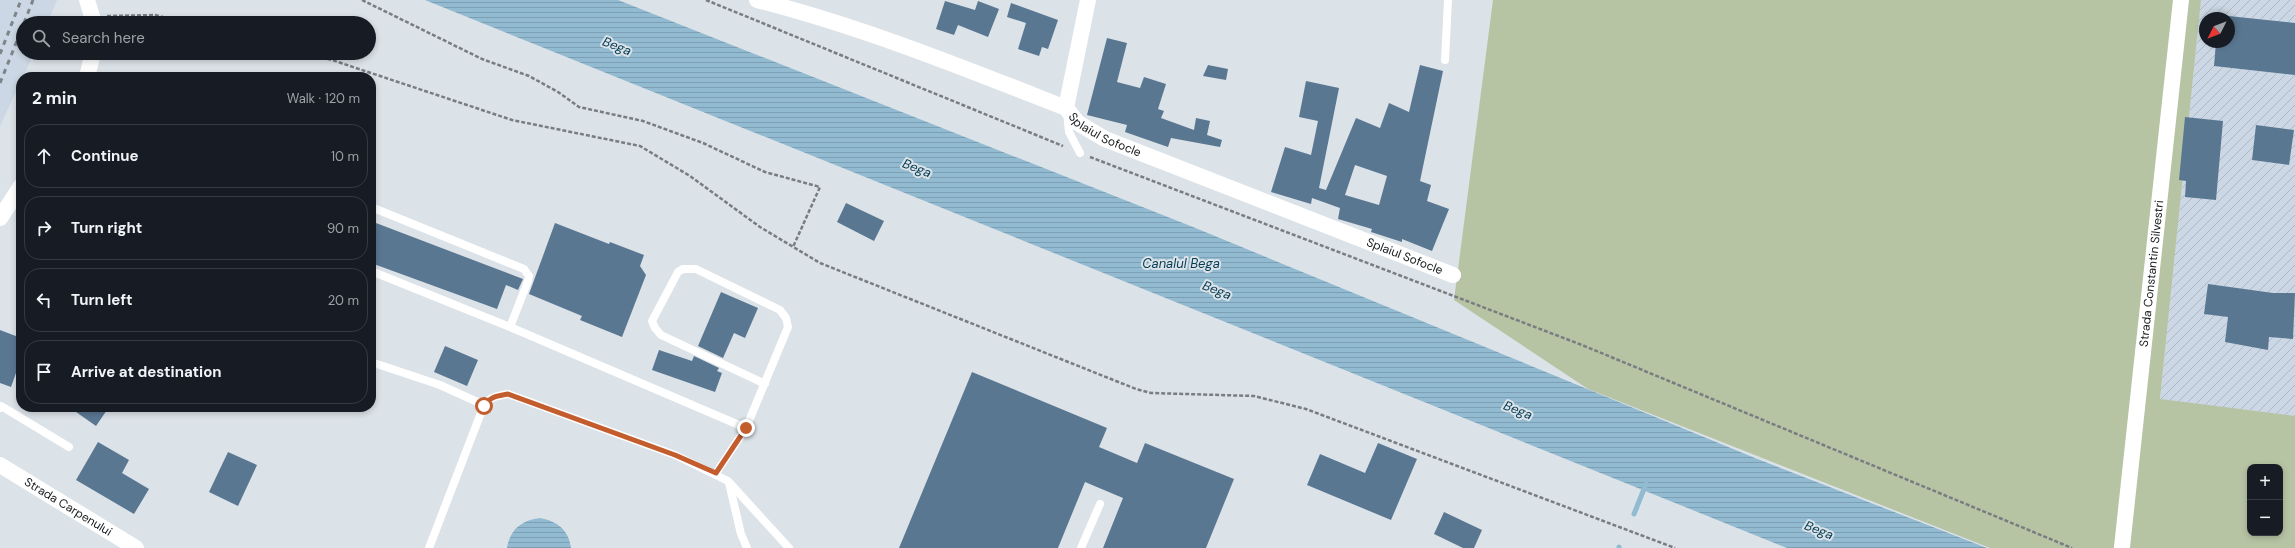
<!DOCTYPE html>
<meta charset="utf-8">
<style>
:root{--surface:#171b24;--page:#20242c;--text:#f1f3f6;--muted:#9ea1a6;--line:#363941}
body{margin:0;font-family:"DM Sans",sans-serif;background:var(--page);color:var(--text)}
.controls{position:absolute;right:12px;bottom:12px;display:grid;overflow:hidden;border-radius:8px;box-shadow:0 2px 6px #0003}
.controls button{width:36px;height:36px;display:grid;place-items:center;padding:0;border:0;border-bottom:1px solid var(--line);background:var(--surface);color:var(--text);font:20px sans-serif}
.compass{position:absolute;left:2199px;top:12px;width:36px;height:36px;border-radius:50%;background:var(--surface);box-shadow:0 2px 6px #0003;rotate:228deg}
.stop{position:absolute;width:12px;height:12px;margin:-9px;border:3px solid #c35d2d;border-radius:50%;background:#fff}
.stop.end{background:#c35d2d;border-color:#fff;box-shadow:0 1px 4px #0008}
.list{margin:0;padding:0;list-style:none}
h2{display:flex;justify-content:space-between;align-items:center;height:52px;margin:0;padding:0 16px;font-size:17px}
h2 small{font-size:13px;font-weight:400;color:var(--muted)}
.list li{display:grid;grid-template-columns:26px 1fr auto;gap:12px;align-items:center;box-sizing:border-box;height:64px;margin:0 8px 8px;padding:0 8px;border:1px solid var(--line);border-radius:16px}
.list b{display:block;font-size:15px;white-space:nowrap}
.list em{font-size:13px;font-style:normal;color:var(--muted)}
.icon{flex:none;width:22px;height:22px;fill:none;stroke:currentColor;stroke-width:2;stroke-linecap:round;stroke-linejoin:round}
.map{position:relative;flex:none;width:2295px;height:548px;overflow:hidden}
.search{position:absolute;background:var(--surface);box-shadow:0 2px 6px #0003;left:16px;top:16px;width:360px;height:44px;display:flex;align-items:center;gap:10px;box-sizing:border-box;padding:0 14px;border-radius:22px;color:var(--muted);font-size:15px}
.panel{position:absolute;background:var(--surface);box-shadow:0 2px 6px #0003;left:16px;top:72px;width:360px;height:340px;border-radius:16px}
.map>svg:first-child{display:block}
</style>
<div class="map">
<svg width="2295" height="548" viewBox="0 0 2295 548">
<defs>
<pattern id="industrial-furrows" width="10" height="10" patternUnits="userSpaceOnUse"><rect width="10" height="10" fill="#cbd7e4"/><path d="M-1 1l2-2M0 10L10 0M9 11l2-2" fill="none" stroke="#aeb8c3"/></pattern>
<pattern id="water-rules" width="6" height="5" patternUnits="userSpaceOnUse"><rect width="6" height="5" fill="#92bad1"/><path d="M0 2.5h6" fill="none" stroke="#7d9fb3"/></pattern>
</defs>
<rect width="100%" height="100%" fill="#dbe2e8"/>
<!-- built -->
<path fill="#cbd7e4" d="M0,0h57l-10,23h-24v30h11l-34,73z"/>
<!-- industrial -->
<path fill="url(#industrial-furrows)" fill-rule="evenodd" d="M2201,0h94v416l-135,-16zM2205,18h24v24h-24z"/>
<!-- grass -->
<path fill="#b6c4a4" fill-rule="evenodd" d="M1493,0h708l-41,399 135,17v132h-305l-402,-159 -134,-89zM2250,467h30v66h-30z"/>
<!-- water -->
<path fill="url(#water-rules)" d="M425,0h193l575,227 562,231 232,90h-200z
M540,518c17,3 29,12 31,30h-64c3,-19 15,-28 33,-30z"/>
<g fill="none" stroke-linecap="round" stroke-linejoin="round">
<!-- stream -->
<path stroke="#92bad1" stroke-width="5" d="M1634,514l12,-30
M1619,548v-1"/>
</g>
<!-- building -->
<path fill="#5a7792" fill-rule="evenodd" d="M945,1l30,9 3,-9 21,8 -11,28 -30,-12 -4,10 -18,-6z
M1011,3l47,17 -10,29 -6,-2 -3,9 -21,-7 8,-26 -19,-6z
M2219,15l76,8v52l-81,-9 2,-24h13v-24h-10z
M1107,38l20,5 -10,39 23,6 4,-11 22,7 -8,25 6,2 -3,7 33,12 2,-12 14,3 -3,14 15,5 -2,7 -49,-9 -3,9 -43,-15 2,-7 -40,-10z
M1208,65l20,4 -2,11 -23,-4z
M1420,65l23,6 -23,110 11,4 -4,16 22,8 -17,42 -30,-12v3l-31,-10 1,-3 -34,-10 2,-11 -28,-10 -1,6 -40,-12 14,-45 26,8 7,-34 -19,-4 7,-36 33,7 -20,100 7,2 30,-72 24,10 9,-25 20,9zM1355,165l32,11 -8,29 -34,-10z
M2185,117l38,4 -7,79 -31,-3 1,-16 -7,-1z
M2256,125l38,5 -5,35 -37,-5z
M846,203l38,18 -10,20 -37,-19z
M376,223l147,56 -5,11 -12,-5 -9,24 -126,-46v-29z
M555,223l54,21 1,-2 34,13 -4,11 6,9 -24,62 -42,-17 2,-4 -53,-22z
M2208,284l65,9h22l-2,46 -24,-2 -1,13 -43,-8 3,-25 -24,-3z
M721,292l37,16 -13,30 -11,-5 -11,25 -25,-12z
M0,330l21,8v21l-10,28 -11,-4z
M445,346l33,14 -11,26 -33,-14z
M659,350l33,11 2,-5 25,12 -2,3 5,2 -7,19 -63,-22z
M972,372l135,56 -8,19 38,16 8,-20 89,36 -28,69h-103l20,-50 -38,-16 -27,66h-159z
M69,407h40l-13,19z
M98,442l31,18 -7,13 27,16 -15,25 -58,-34z
M1378,443l39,16 -26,61 -84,-35 13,-31 45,19z
M228,452l29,13 -19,41 -29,-14z
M1444,512l38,18 -8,18h-11l-29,-14z"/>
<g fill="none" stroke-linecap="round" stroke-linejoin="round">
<!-- path -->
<path stroke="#787d81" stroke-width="2.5" stroke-dasharray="4 2" stroke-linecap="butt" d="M362,0l120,59 47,17 29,16 21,15 64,14 60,22 62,29 55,15 -27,60
M706,0l357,146
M107,16l48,-1 31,8
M304,53l28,7 180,60 128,26 50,30 70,51 60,36 316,126 15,4 103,3 52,13 369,139
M1090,157l492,188 490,203"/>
<!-- lane -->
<path stroke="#fff" stroke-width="8" d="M1445,60l3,-60
M1067,112l2,20 11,21
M371,207l153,62 5,7 -1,5 -18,46
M371,271l139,56 236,101
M371,362l69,23 44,20
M0,408l1,-2 68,41
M716,473l30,-45 42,-101 -2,-9 -6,-8 -84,-41h-13l-5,3 -26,49 3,7 6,7 104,49
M729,483l12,51 6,14
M429,548l55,-143c7,-9 14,-9 24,-11l167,61 53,26 61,67
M1081,548l19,-44"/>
<!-- street -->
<g stroke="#fff" stroke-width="16">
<path d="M87,0l7,23"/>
<path id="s1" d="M757,0c106,27 207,68 309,108l12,15 27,16 348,136"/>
<path d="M87,77l6,-24"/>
<path d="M1066,108l22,-108"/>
<path d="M0,218l21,-32"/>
<path id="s2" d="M0,465l136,83"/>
<path id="s3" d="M2122,547l59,-547"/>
</g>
<!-- rail -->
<path stroke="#7f8488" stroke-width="3" stroke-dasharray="5 5" stroke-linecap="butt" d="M24,23l9,-23
M0,54l21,-54
M0,83l23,-57"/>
</g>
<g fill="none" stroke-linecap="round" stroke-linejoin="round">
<!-- route -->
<path stroke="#c35d2d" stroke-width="5" d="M484,406c6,-10 14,-10 24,-12l167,61 41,18 30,-45"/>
</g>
<g text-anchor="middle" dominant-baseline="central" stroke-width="4" stroke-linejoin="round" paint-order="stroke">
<!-- street labels -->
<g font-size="12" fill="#16191b" stroke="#dbe2e8">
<text stroke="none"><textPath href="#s1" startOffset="376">Splaiul Sofocle</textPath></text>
<text stroke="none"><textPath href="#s1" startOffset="700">Splaiul Sofocle</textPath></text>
<text stroke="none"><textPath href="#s3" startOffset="275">Strada Constantin Silvestri</textPath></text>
<text stroke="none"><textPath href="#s2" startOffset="80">Strada Carpenului</textPath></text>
</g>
<!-- water labels -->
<g font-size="13" font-style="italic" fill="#053d55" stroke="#dbe2e8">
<text transform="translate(617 46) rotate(22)">Bega</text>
<text transform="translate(917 168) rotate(22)">Bega</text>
<text x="1181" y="263">Canalul Bega</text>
<text transform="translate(1217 290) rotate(22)">Bega</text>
<text transform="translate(1518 410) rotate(22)">Bega</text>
<text transform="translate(1819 530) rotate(22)">Bega</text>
</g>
</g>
</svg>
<div class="controls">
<button>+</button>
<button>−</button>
</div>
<svg class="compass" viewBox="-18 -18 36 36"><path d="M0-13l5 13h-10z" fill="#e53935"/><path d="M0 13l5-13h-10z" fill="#9ea1a6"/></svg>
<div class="stop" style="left:484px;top:406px"></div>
<div class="stop end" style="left:746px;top:428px"></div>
<div class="search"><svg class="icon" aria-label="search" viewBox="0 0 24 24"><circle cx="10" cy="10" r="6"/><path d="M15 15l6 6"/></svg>Search here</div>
<section class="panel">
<h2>2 min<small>Walk · 120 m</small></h2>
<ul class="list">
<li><svg class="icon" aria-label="ahead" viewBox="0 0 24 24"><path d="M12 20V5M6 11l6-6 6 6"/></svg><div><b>Continue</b></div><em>10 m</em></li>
<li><svg class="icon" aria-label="right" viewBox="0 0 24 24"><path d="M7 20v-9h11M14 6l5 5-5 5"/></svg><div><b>Turn right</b></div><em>90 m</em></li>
<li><svg class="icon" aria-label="left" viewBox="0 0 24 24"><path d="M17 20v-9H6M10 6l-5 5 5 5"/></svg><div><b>Turn left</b></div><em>20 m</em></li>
<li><svg class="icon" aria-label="arrive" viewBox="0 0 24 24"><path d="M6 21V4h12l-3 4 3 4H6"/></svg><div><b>Arrive at destination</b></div></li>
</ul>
</section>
</div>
